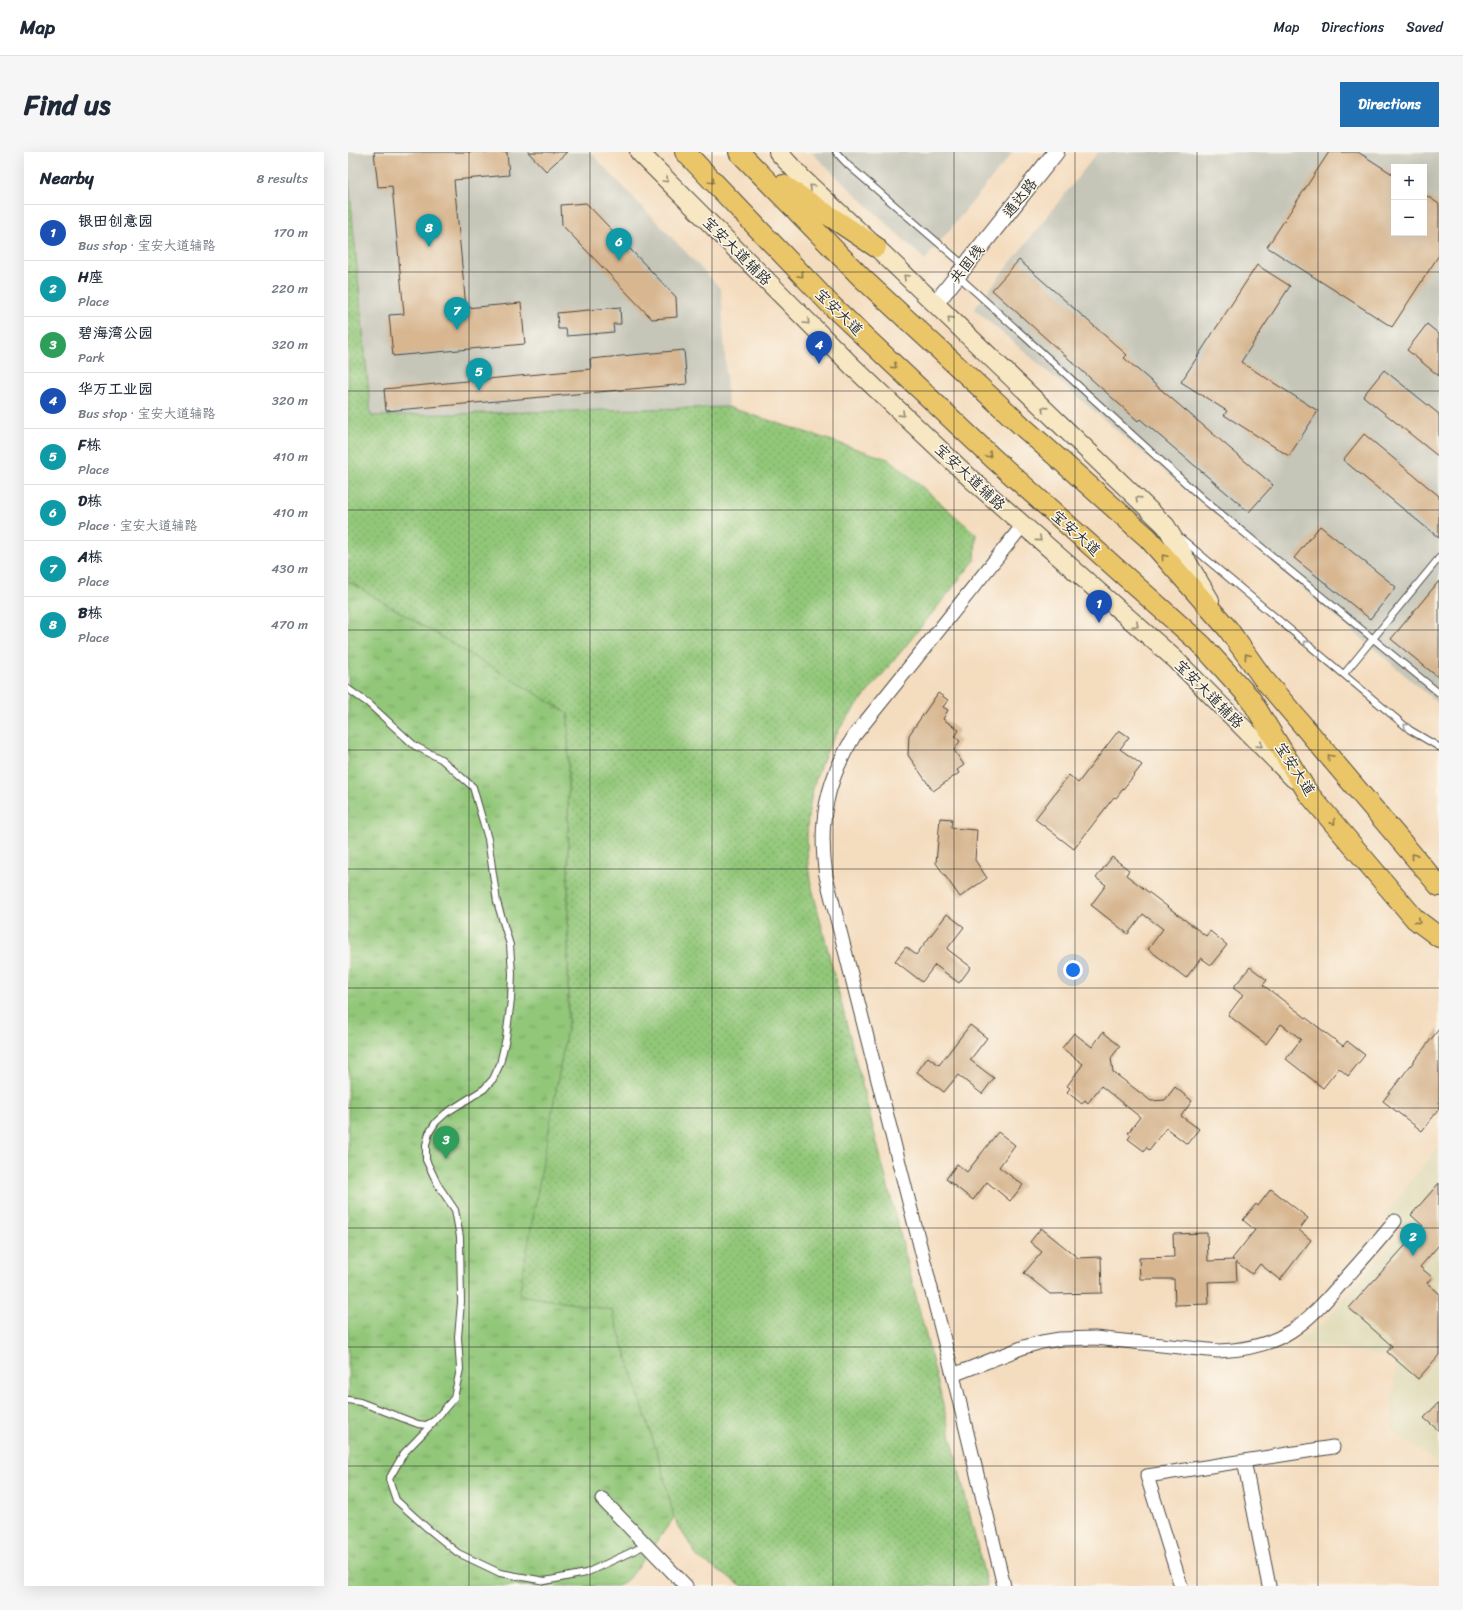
<!DOCTYPE html>
<meta charset="utf-8">
<style>
:root{--surface:#fff;--page:#f6f6f7;--text:#1f2937;--muted:#747a83;--line:#e0e1e3;--accent:#1f6fb2}
body{margin:0;font-family:Sriracha,"LXGW WenKai TC",sans-serif;background:var(--page);color:var(--text)}
.controls{position:absolute;right:12px;top:12px;display:grid;overflow:hidden;border-radius:0px;box-shadow:0 4px 16px #0002}
.controls button{width:36px;height:36px;display:grid;place-items:center;padding:0;border:0;border-bottom:1px solid var(--line);background:var(--surface);color:var(--text);font:20px sans-serif}
.you{position:absolute;left:725px;top:818px;width:14px;height:14px;margin:-10px;border:3px solid #fff;border-radius:50%;background:#1a73e8;box-shadow:0 0 0 6px #1a73e833}
.badge{display:grid;place-items:center;width:26px;height:26px;border-radius:50%;background:var(--accent);color:#fff;font-size:13px;font-weight:700}
.pin{position:absolute;translate:-50% -33px;filter:drop-shadow(0 1px 2px #0008)}
.pin::after{content:'';position:absolute;top:21px;width:14px;height:12px;background:inherit;clip-path:polygon(0 0,100% 0,50% 100%)}
.list{margin:0;padding:0;list-style:none}
h2{display:flex;justify-content:space-between;align-items:center;height:52px;margin:0;padding:0 16px;font-size:17px}
h2 small{font-size:13px;font-weight:400;color:var(--muted)}
.list li{display:grid;grid-template-columns:26px 1fr auto;gap:12px;align-items:center;box-sizing:border-box;height:56px;padding:0 16px;border-top:1px solid var(--line)}
.list b{display:block;font-size:15px;white-space:nowrap}
.list p{margin:0;font-size:13px;white-space:nowrap;color:var(--muted)}
.list em{font-size:13px;font-style:normal;color:var(--muted)}
.map{position:relative;flex:none;width:1091px;height:1434px;overflow:hidden;border-radius:0px}
header{display:flex;align-items:center;gap:24px;box-sizing:border-box;height:56px;padding:0 20px;background:var(--surface);border-bottom:1px solid var(--line)}
header strong{font-size:19px}
nav{display:flex;gap:22px;margin-inline-start:auto;font-size:14px}
.intro{display:flex;align-items:center;justify-content:space-between;box-sizing:border-box;height:96px;padding:0 24px}
h1{margin:0;font-size:28px}
.button{padding:10px 18px;border-radius:0px;background:var(--accent);color:#fff;font-size:14px;font-weight:700}
main{display:flex;gap:24px;padding:0 24px}
aside{flex:1;background:var(--surface);border-radius:0px;box-shadow:0 4px 16px #0002}
.map>svg:first-child{display:block}
</style>
<header>
<strong>Map</strong>
<nav><a>Map</a><a>Directions</a><a>Saved</a></nav>
</header>
<div class="intro"><h1>Find us</h1><a class="button">Directions</a></div>
<main>
<aside>
<h2>Nearby<small>8 results</small></h2>
<ul class="list">
<li><span class="badge" style="background:#1a4fb4">1</span><div><b>银田创意园</b><p>Bus stop · 宝安大道辅路</p></div><em>170 m</em></li>
<li><span class="badge" style="background:#0f9aa8">2</span><div><b>H座</b><p>Place</p></div><em>220 m</em></li>
<li><span class="badge" style="background:#2e9e5b">3</span><div><b>碧海湾公园</b><p>Park</p></div><em>320 m</em></li>
<li><span class="badge" style="background:#1a4fb4">4</span><div><b>华万工业园</b><p>Bus stop · 宝安大道辅路</p></div><em>320 m</em></li>
<li><span class="badge" style="background:#0f9aa8">5</span><div><b>F栋</b><p>Place</p></div><em>410 m</em></li>
<li><span class="badge" style="background:#0f9aa8">6</span><div><b>D栋</b><p>Place · 宝安大道辅路</p></div><em>410 m</em></li>
<li><span class="badge" style="background:#0f9aa8">7</span><div><b>A栋</b><p>Place</p></div><em>430 m</em></li>
<li><span class="badge" style="background:#0f9aa8">8</span><div><b>B栋</b><p>Place</p></div><em>470 m</em></li>
</ul>
</aside>
<div class="map">
<svg width="1091" height="1434" viewBox="0 0 1091 1434">
<defs>
<pattern id="grass-dots" width="8" height="8" patternUnits="userSpaceOnUse"><rect width="8" height="8" fill="#92c779"/><path d="M2 2h.1M6 6h.1" fill="none" stroke="#77a263" stroke-width="1.8" stroke-linecap="round"/></pattern>
<pattern id="park-tufts" width="24" height="20" patternUnits="userSpaceOnUse"><rect width="24" height="20" fill="#92c779"/><path d="M3 7l-1-3M5 7V3M7 7l1-3M15 17l-1-3M17 17v-4M19 17l1-3" fill="none" stroke="#77a263"/></pattern>
</defs>
<rect width="100%" height="100%" fill="#fbf7ec"/>
<filter id="ink" filterUnits="userSpaceOnUse"><feTurbulence type="fractalNoise" baseFrequency=".025" numOctaves="2"/><feDisplacementMap in="SourceGraphic" scale="8" xChannelSelector="R" yChannelSelector="G"/><feConvolveMatrix kernelMatrix="1 2 1 2 8 2 1 2 1" color-interpolation-filters="sRGB"/></filter>
<filter id="wash" filterUnits="userSpaceOnUse"><feTurbulence type="fractalNoise" baseFrequency=".012" numOctaves="4" result="noise"/><feDisplacementMap in="SourceGraphic" scale="16" xChannelSelector="R" yChannelSelector="G"/><feGaussianBlur stdDeviation="0.9" result="paint"/><feColorMatrix in="noise" values="0 0 0 0 0 0 0 0 0 0 0 0 0 0 0 0 0 1.4 0 .05"/><feComposite in="paint" operator="in"/></filter>
<g filter="url(#wash)">
<rect width="100%" height="100%" fill="#f4dcbe"/>
<!-- built -->
<path fill="#e1dcba" d="M1091,993v320l-47,-35 3,-64 -8,-9 -90,-15 27,-20 80,-92 -18,-17z"/>
<!-- industrial -->
<path fill="#c5c5b8" fill-rule="evenodd" d="M0,0h242l131,137 7,118 -357,9 -23,-245z
M463,0h202l-88,108z
M750,0h341v552l-465,-395zM1046,15h30v66h-30z"/>
<!-- grass -->
<path fill="url(#grass-dots)" stroke="#5e7952" d="M0,19l23,245 357,-9 163,53 85,74 -1,26c-28,35 -56,69 -84,104 -17,21 -36,42 -51,64 -31,48 -38,97 -30,152l127,499 50,207h-244l-45,-28 -24,-40 -12,-49 -50,-159 -94,-15 50,-272v-310l-220,-132z"/>
<!-- park -->
<path fill="url(#park-tufts)" stroke="#5e7952" d="M0,429l220,132v310l-49,272 93,15 50,159 12,49 -46,61 -10,7h-270z"/>
<g id="blocks">
<!-- building -->
<path fill="#d7b690" d="M26,0h133l2,23 -55,5 12,128 55,-5 4,41 -132,12 -4,-41 15,-1 -12,-128 -14,1z
M180,0h39l-21,19z
M981,0h29l36,23v58h30v-39l15,10v51l-47,72 -125,-80z
M238,51l90,94 1,20 -25,2 -90,-94 -1,-20z
M671,108l108,95 -3,3 149,127 -24,27 -109,-93 -2,2 -146,-131z
M909,113l33,21 -49,76 77,49 -29,45 -65,-41 3,-4 -46,-29z
M272,155l1,17h-8l1,8 -47,4 -1,-7h-8l-1,-16z
M1079,172l12,10v42l-32,-26z
M336,198l3,34 -301,27 -2,-22 207,-20 -1,-10z
M1036,218l55,44v43l-76,-61z
M1016,282l75,62v42l-96,-78z
M972,374l76,61 -26,32 -76,-61z
M1091,429v97l-48,-39z
M590,541l10,7 -5,7 5,3 -5,9 16,11 -4,7 5,4 -6,9 10,15 -7,5 2,3 -26,18 -25,-36 1,-20z
M771,578l10,7 -9,12 22,16 -26,33 -2,-1 -40,52 -39,-30 34,-44 9,8z
M592,666l12,1 -1,9 26,2 -2,30 12,18 -27,19 -24,-34z
M764,705l17,13 -3,5 80,61 4,-5 17,14 -16,20 -10,-7 -15,20 -38,-29 15,-20 -20,-15 -15,20 -37,-29 15,-20 -10,-7z
M599,762l17,13 -17,22 24,18 -12,16 -24,-18 -13,17 -27,-21 11,-14 10,8z
M902,815l17,13 -4,5 80,61 4,-5 18,14 -17,21 -9,-8 -16,20 -37,-29 15,-20 -20,-15 -15,20 -38,-29 15,-20 -10,-7z
M622,873l17,13 -17,22 24,18 -12,16 -24,-19 -14,17 -27,-20 11,-15 11,8z
M1091,877v80l-17,22 -39,-30z
M755,880l17,14 -9,12 2,14 38,29 14,-1 10,-13 17,14 -11,15 18,13 -12,15 -21,-16 -17,22 -3,-3 -2,4 -16,-12 3,-4 -3,-2 12,-16 -39,-31 -13,17 -3,-3 -3,4 -15,-12 3,-4 -3,-2 16,-22 -21,-16 12,-15 18,14z
M650,980l17,13 -16,22 24,18 -13,16 -23,-19 -14,18 -27,-21 11,-15 10,8z
M1091,1031v62l-19,22 12,10 -5,6 12,10v62l-21,24 -31,-27 5,-6 -43,-38 74,-82 -12,-11z
M923,1037l37,29 -9,12 12,10 -31,40 -20,-16 -8,10 -16,-12 1,19 -29,1 1,22 -34,1 -1,-26h-34l-1,-21 35,-1 -1,-23 34,-1 1,28 26,-1 -2,-1 23,-29 -12,-10 13,-16 2,2z
M693,1076l37,30 23,-1 1,36 -52,1 -26,-21 18,-21 -12,-10z
M1091,1250v29l-15,-13z"/>
</g>
</g>
<g filter="url(#ink)">
<use href="#blocks" fill-opacity="0" stroke="#494641" stroke-width="1"/>
<g fill="none" stroke-linecap="round" stroke-linejoin="round">
<defs>
<path id="service" d="M488,0l12,13 117,101
M610,124l245,223 236,194
M833,386l229,192 29,17
M996,522l95,-116
M0,537l20,14 47,43 26,13 32,28 15,52 9,63 13,43 2,28 -1,27 -5,38 -6,26 -7,15 -9,10 -38,24 -10,9 -7,11 -3,12v15l12,25 17,25 5,27 1,65 -3,35 2,32 -6,29 -19,22 -9,5 -8,-1 -58,-22 -12,-2
M85,1271l-29,30 -15,26 7,21 31,28 31,25 42,20 45,8 41,-8 60,-28"/>
<path id="minor" d="M605,1223l71,-28 18,-5 18,-3 35,-1 123,13c64,-2 88,-27 127,-72 17,-19 34,-38 50,-58
M896,1309l25,125
M254,1347l84,87
M656,1434l-51,-211 -127,-499c-8,-53 0,-94 28,-140l169,-211
M833,1434l-34,-110 186,-29"/>
<path id="tertiary" d="M587,152l121,-152"/>
<path id="secondary" d="M291,0l214,215 118,112 205,181 118,119
M430,0l25,27 73,68 290,279 44,74"/>
<path id="primary" d="M337,0l146,153 163,154 208,186 48,53 58,95 107,126 24,18
M391,0l123,126 161,149 125,111 80,91 34,48 177,209
M435,33l93,62"/>
</defs>
<!-- service casing -->
<use href="#service" stroke="#494641" stroke-width="8"/>
<!-- minor casing -->
<use href="#minor" stroke="#494641" stroke-width="15"/>
<!-- tertiary casing -->
<use href="#tertiary" stroke="#494641" stroke-width="18"/>
<!-- secondary casing -->
<use href="#secondary" stroke="#494641" stroke-width="20"/>
<!-- primary casing -->
<use href="#primary" stroke="#494641" stroke-width="22"/>
<!-- service -->
<use href="#service" stroke="#fff" stroke-width="6"/>
<!-- minor -->
<use href="#minor" stroke="#fff" stroke-width="13"/>
<!-- tertiary -->
<use href="#tertiary" stroke="#fff" stroke-width="16"/>
<!-- secondary -->
<use href="#secondary" stroke="#f7e8c3" stroke-width="18"/>
<!-- primary -->
<use href="#primary" stroke="#ebc669" stroke-width="20"/>
</g>
<!-- one-way arrows -->
<defs><path id="oneway-chevron" d="M-2-3.5L2.5 0L-2 3.5" fill="none" stroke-width="1.6" stroke-linecap="round" stroke-linejoin="round"/></defs>
<g stroke="#918a77">
<use href="#oneway-chevron" transform="translate(318 28) rotate(45)"/>
<use href="#oneway-chevron" transform="translate(464 35) rotate(-137)"/>
<use href="#oneway-chevron" transform="translate(558 125) rotate(-136)"/>
<use href="#oneway-chevron" transform="translate(602 167) rotate(-136)"/>
<use href="#oneway-chevron" transform="translate(459 170) rotate(45)"/>
<use href="#oneway-chevron" transform="translate(696 257) rotate(-136)"/>
<use href="#oneway-chevron" transform="translate(554 262) rotate(44)"/>
<use href="#oneway-chevron" transform="translate(790 347) rotate(-136)"/>
<use href="#oneway-chevron" transform="translate(691 387) rotate(41)"/>
<use href="#oneway-chevron" transform="translate(788 473) rotate(41)"/>
<use href="#oneway-chevron" transform="translate(912 593) rotate(45)"/>
</g>
<g stroke="#8b784a">
<use href="#oneway-chevron" transform="translate(364 29) rotate(46)"/>
<use href="#oneway-chevron" transform="translate(453 123) rotate(46)"/>
<use href="#oneway-chevron" transform="translate(546 214) rotate(43)"/>
<use href="#oneway-chevron" transform="translate(641 303) rotate(43)"/>
<use href="#oneway-chevron" transform="translate(816 405) rotate(-131)"/>
<use href="#oneway-chevron" transform="translate(899 504) rotate(-126)"/>
<use href="#oneway-chevron" transform="translate(982 605) rotate(-130)"/>
<use href="#oneway-chevron" transform="translate(985 670) rotate(50)"/>
<use href="#oneway-chevron" transform="translate(1066 704) rotate(-130)"/>
<use href="#oneway-chevron" transform="translate(1070 769) rotate(40)"/>
</g>
<g stroke="#a0a0a0">
<use href="#oneway-chevron" transform="translate(958 491) rotate(-140)"/>
<use href="#oneway-chevron" transform="translate(1058 574) rotate(-141)"/>
</g>
</g>
<!-- grid -->
<path fill="none" stroke="#2b2b2b" stroke-width="1" stroke-opacity="0.55" d="M121,0v1434M242,0v1434M364,0v1434M485,0v1434M606,0v1434M727,0v1434M849,0v1434M970,0v1434M0,120h1091M0,239h1091M0,358h1091M0,478h1091M0,598h1091M0,717h1091M0,836h1091M0,956h1091M0,1076h1091M0,1195h1091M0,1314h1091"/>
<g text-anchor="middle" dominant-baseline="central" stroke-width="3" stroke-linejoin="round" paint-order="stroke">
<!-- street labels -->
<g font-size="15" fill="#2b2b2b" stroke="#fbf7ec">
<text transform="translate(672 46) rotate(-52)">通达路</text>
<text transform="translate(389 99) rotate(45)">宝安大道辅路</text>
<text transform="translate(619 112) rotate(-51)">共固线</text>
<text transform="translate(491 160) rotate(44)">宝安大道</text>
<text transform="translate(622 325) rotate(43)">宝安大道辅路</text>
<text transform="translate(728 381) rotate(42)">宝安大道</text>
<text transform="translate(861 542) rotate(45)">宝安大道辅路</text>
<text transform="translate(947 617) rotate(57)">宝安大道</text>
</g>
</g>
</svg>
<div class="controls">
<button>+</button>
<button>−</button>
</div>
<div class="you"></div>
<div class="pin badge" style="left:751px;top:471px;background:#1a4fb4">1</div>
<div class="pin badge" style="left:1065px;top:1104px;background:#0f9aa8">2</div>
<div class="pin badge" style="left:98px;top:1007px;background:#2e9e5b">3</div>
<div class="pin badge" style="left:471px;top:212px;background:#1a4fb4">4</div>
<div class="pin badge" style="left:131px;top:239px;background:#0f9aa8">5</div>
<div class="pin badge" style="left:271px;top:109px;background:#0f9aa8">6</div>
<div class="pin badge" style="left:109px;top:178px;background:#0f9aa8">7</div>
<div class="pin badge" style="left:81px;top:95px;background:#0f9aa8">8</div>
</div>
</main>
